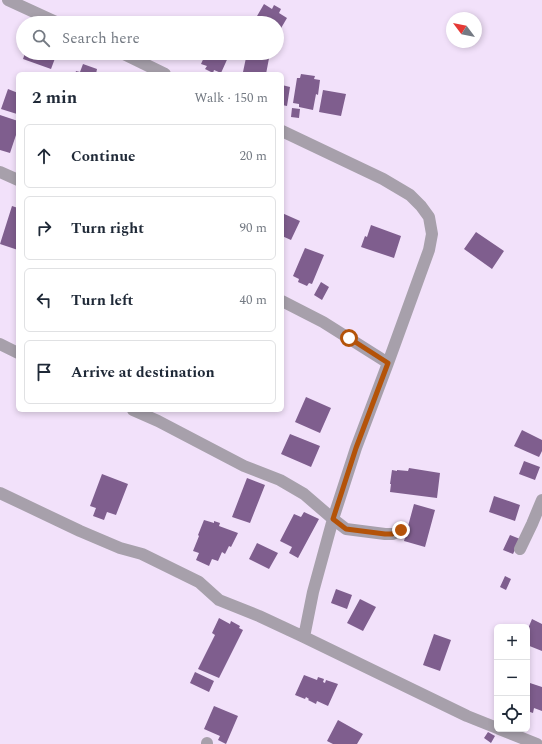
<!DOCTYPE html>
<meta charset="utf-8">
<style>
:root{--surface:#fff;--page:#f2f2f3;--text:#1f2937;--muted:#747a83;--line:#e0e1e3}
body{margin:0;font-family:Spectral,serif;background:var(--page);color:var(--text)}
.controls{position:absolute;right:12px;bottom:12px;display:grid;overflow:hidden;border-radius:6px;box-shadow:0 2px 6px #0003}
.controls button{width:36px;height:36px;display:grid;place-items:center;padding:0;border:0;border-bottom:1px solid var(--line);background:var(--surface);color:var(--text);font:20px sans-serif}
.compass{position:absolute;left:446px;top:12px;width:36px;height:36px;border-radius:50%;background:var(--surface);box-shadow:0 2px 6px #0003;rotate:302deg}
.stop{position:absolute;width:12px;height:12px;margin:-9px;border:3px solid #b45309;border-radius:50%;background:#fff}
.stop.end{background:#b45309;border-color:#fff;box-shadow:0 1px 4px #0008}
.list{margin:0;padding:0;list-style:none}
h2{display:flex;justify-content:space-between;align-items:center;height:52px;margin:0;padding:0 16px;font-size:17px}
h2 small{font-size:13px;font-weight:400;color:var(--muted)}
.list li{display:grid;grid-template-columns:26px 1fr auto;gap:12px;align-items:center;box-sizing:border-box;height:64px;margin:0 8px 8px;padding:0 8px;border:1px solid var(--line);border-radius:6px}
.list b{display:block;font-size:15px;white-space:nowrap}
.list em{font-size:13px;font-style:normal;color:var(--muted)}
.icon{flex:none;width:22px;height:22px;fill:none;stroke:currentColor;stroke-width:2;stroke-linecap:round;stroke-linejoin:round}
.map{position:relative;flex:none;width:542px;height:744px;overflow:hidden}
.search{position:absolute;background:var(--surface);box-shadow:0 2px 6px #0003;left:16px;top:16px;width:268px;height:44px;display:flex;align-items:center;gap:10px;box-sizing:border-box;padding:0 14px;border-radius:22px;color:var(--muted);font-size:15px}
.panel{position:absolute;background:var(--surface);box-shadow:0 2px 6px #0003;left:16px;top:72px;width:268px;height:340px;border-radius:6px}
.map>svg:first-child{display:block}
</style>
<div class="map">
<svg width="542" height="744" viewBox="0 0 542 744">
<rect width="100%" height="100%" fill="#f2e1fa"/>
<!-- building -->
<path fill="#7f5e8e" d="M264,4l8,5 2,-4 7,4 -2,4 8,5 -10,17v-12h-24z
M25,53h32l-6,16 -28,-10z
M206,53h24l-9,20 -7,-3 -1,3 -8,-4 2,-3 -6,-2z
M247,53h23l-4,21h-12l-11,-2z
M83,64l14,5 -1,5h-21l1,-3 4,1z
M301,74l14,2 -1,3 6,1 -2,15 -2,-1 -3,16 -14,-3v-3l-6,-1 4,-25h3z
M282,85l8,2 -3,19 -5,-1z
M8,89l10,4v18l-1,3 -16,-5z
M323,90l23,4 -5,22 -22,-4z
M292,108l8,1 -1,9 -8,-1z
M0,115l18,6v8l-8,24 -10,-3z
M12,206l6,2v42l-18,-6z
M282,213l18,8 -9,19 -9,-4z
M371,225l30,11 -7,22 -33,-11 4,-11 2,1z
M476,232l28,19 -12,18 -28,-20z
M305,248l19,7 -12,29 -3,-1 -2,3 -9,-4 1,-3 -6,-3z
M321,282l8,5 -7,13 -8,-5z
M306,397l25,11 -11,25 -25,-11z
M522,430l20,10v11l-3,6 -25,-11z
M290,434l30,12 -9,21 -30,-13z
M524,461l16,6 -5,13 -16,-6z
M409,468l31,5 -3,25 -47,-6 1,-8h-1l2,-14 5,1v-1l11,1z
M102,474l26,10 -12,31 -9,-3 -3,8 -11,-4 3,-8 -6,-2z
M247,478l18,7 -15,38 -18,-6z
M494,496l26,9 -5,16 -26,-9z
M414,504l21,6 -10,37 -21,-6z
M304,512l15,7 -21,39 -9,-5 3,-6 -12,-6 14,-27 7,3z
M204,520l10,3v-2l6,2 -1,3 19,7 -7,14 -2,-1 -4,8 -3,-2 -4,9 -6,-2 -3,7 -13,-6 3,-7 -6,-2 6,-15 -1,-1z
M510,535l10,4 -7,15 -10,-4z
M257,543l21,10 -9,16 -20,-10z
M505,576l6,3 -5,11 -6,-3z
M336,589l16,6 -5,14 -16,-6z
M360,599l16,8 -13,24 -16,-8z
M219,618l11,6 1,-3 9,5 -1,2 4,2 -24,48 -21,-9 17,-34 -3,-2z
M532,619l10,5v27l-15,-6v-14z
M434,634l17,6 -11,31 -17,-6z
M195,672l19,9 -5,11 -19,-9z
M304,675l13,5 1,-3 6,2 -1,3 2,1 1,-3 12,4 -10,22 -11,-5 -1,3 -8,-4 1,-1 -3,-2 -1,2 -10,-4z
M527,682l15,5v24l-8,-3 -1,5 -6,-2z
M214,706l24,10 -12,28 -8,-4 2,-4 -16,-7z
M338,720l25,14 -6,10h-24l-6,-3z
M488,732l7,4 -4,7 -7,-5z"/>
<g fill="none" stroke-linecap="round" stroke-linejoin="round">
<!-- street -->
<path stroke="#a7a0ab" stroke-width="12" d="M8,0l50,23
M122,53l43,21
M282,131l101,48 27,16 11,11 8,11 3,17 -3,16 -41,113 -32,85 -23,71 -20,73 -9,45 163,79 30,12
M0,172l18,8
M282,301l41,21 65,41
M0,344l18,9
M133,410l25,11 86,45 36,14 24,14 29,25 13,10 39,5h8l8,-4
M0,493l80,38 40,17 22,6 57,28 20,18 40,16 45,21
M520,549l12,-25 10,-24
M499,729l38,15
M207,744v-1"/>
</g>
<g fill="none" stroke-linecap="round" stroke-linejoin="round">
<!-- route -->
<path stroke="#b45309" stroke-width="5" d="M349,338l39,25 -32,85 -23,71 13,10 39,5h7l9,-4"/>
</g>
</svg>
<div class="controls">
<button>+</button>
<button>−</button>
<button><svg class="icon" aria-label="locate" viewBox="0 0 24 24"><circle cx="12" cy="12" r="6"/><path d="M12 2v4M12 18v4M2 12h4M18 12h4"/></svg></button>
</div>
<svg class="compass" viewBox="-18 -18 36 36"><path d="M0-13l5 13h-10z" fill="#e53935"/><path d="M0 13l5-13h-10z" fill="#747a83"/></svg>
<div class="stop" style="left:349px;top:338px"></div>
<div class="stop end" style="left:401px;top:530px"></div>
<div class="search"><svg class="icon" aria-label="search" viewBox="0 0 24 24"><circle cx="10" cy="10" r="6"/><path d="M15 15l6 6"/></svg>Search here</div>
<section class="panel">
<h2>2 min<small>Walk · 150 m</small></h2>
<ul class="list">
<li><svg class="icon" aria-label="ahead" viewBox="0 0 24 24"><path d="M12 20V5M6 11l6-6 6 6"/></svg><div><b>Continue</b></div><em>20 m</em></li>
<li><svg class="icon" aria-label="right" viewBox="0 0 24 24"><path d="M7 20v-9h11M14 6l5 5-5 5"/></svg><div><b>Turn right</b></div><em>90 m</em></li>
<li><svg class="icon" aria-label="left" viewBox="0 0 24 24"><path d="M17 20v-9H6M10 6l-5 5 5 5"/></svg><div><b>Turn left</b></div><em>40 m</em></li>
<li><svg class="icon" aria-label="arrive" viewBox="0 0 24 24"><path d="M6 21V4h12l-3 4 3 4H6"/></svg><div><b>Arrive at destination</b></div></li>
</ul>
</section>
</div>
